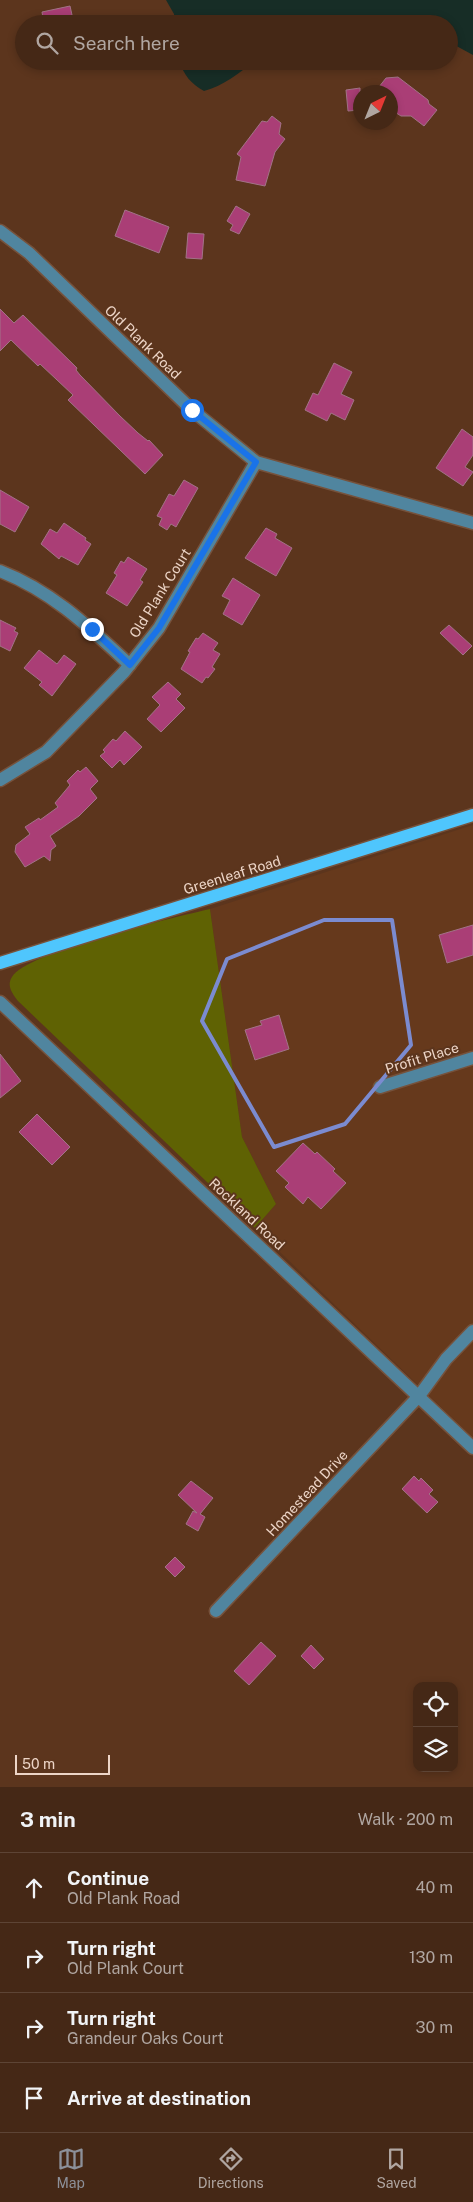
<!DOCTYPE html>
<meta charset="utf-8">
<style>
:root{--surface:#452816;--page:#4f3423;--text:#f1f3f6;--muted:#b0a6a1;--line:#5d4435;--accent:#8c9099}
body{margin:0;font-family:"Public Sans",sans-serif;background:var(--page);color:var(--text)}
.controls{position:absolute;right:15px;bottom:15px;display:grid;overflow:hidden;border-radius:10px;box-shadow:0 2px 8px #0003}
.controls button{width:45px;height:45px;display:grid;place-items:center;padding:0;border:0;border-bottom:1px solid var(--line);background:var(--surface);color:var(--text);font:25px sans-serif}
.compass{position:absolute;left:353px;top:85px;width:45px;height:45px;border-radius:50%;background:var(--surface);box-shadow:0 2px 8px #0003;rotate:43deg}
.scale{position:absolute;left:15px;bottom:12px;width:95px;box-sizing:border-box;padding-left:5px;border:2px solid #edd5c7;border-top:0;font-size:14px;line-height:18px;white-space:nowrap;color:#edd5c7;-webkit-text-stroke:4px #5c351d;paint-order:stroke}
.stop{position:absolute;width:15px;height:15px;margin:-11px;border:4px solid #1a73e8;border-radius:50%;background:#fff}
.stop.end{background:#1a73e8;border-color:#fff;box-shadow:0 1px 5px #0008}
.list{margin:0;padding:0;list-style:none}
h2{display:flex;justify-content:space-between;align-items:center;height:65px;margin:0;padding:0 20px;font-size:21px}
h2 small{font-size:16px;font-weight:400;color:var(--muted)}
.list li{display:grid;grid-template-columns:32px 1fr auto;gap:15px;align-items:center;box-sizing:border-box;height:70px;padding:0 20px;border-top:1px solid var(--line)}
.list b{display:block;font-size:19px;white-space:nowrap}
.list p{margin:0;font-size:16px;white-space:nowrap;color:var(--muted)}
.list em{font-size:16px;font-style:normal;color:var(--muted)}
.icon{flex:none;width:28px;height:28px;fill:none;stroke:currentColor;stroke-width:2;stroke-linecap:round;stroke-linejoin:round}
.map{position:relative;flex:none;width:473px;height:1787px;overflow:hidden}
.search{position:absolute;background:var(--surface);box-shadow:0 2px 8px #0003;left:15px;right:15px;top:15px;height:55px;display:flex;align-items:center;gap:12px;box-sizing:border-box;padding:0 18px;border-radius:28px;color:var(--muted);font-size:19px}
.sheet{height:345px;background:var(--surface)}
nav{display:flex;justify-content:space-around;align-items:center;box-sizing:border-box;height:70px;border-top:1px solid var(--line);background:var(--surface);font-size:14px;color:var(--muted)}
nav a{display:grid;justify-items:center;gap:2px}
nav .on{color:var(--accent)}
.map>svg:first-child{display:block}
</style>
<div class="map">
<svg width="473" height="1787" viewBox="0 0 473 1787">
<rect width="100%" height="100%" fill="#5c351d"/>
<!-- built -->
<path fill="#66391c" d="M473,825v613l-218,-210 21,-24 -34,-67 -32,-228z"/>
<!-- green -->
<path fill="#5f6203" d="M210,909l32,228 34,67 -21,24 -237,-227c-5,-7 -12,-15 -6,-24 14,-25 164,-60 198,-68z"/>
<!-- water -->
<path fill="#172d26" d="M166,0h307v55l-24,-13v-18h-36l-28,-7 -17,7 -37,-3 -10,3h-146l-1,-10z
M179,61h76c-16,12 -32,25 -51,30 -13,-7 -20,-16 -25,-30z"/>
<!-- building -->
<path fill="#aa3e76" stroke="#a27387" d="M70,6l4,18h-30l-2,-12z
M398,77l30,23 1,4 8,6 -13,16 -13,-10h-10l-11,-7v-17h-15l11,-14z
M360,88v22l-12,1 -2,-21z
M272,116l9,7 -2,11 6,5 -10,13 -10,34 -29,-6 5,-23 -4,-3 25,-33 5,1z
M236,206l14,8 -11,20 -9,-4 3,-5 -6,-4z
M125,210l44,17 -10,26 -44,-17z
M188,233l16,1 -2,25 -16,-1z
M0,309l14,14 9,-8 54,53 -1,2 4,5 40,41 18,17 10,8 1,-1 14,15 -18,19 -77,-74 5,-5 -33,-31 -2,2 -27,-26 -11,11z
M334,363l18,9 -11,22 13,6 -9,20 -14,-7 -4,8 -22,-11 8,-17 5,2z
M462,429l11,8v18l-8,12 8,5 -10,14 -27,-18z
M184,480l14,8 -22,39 -5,-3 -4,6 -8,-5 3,-7 -5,-2 12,-22 5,2z
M0,490l29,17 -14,25 -15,-8z
M64,523l22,15 -1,2 6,4 -13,21 -17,-9 -2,3 -18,-15 9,-15 7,4z
M266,528l11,6 -2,4 17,10 -16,28 -31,-18z
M128,557l19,12 -7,11 3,2 -16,24 -21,-13 11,-18 -3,-2 7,-12 3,2z
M233,578l27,17 -18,30 -19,-11 7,-14 -8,-4z
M0,620l16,8 -2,3 4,2 -8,18 -10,-5z
M449,625l23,21 -9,9 -23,-22z
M203,633l15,10 -5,7 7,4 -8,13 3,2 -7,9 -2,-1 -4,6 -21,-14 9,-17 -2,-1 8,-13 2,1z
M39,650l18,14 7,-9 12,9 -24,32 -13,-11 3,-3 -18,-14z
M168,682l13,12 -5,5 9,9 -24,24 -14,-13 13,-14 -8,-8z
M125,731l17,16 -18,18 -4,-5 -8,8 -12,-12 5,-4 -2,-2 10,-11 3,2z
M86,767l12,14 -8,8 7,9 -18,18 -29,20 6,10 -5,4 -1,11 -6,-5 -19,11 -10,-15 1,-7 14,-11 -5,-7 14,-9 1,2 18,-13 -3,-4 15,-18 -3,-4 11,-11 2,2z
M473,925v30l-26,8 -8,-28z
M279,1015l10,34 -34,11 -10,-30 17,-5 -2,-4z
M0,1054l21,27 -21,17z
M37,1114l33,33 -18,18 -33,-33z
M303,1143l12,11 2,-2 18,17 -2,2 13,12 -25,26 -13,-12 -5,7 -18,-17 4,-4 -13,-12z
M414,1476l5,5 2,-3 12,12 -4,4 9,8 -11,11 -25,-24z
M191,1481l22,17 -13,16 5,3 -7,14 -12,-7 7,-13 4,2 -19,-18z
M175,1557l10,10 -10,10 -10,-10z
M261,1642l15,14 -27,29 -15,-14z
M311,1645l13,14 -10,10 -13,-13z"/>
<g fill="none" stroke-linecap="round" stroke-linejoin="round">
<defs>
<path id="minor" d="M0,231l29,22 163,157 64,52 217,61
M0,571c52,20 90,57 130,94
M0,780l46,-28 78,-80 35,-44 97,-166
M0,1002l473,446
M380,1087l93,-29
M216,1611l203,-215 27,-37 27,-28"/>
<path id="major" d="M0,963l473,-148"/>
</defs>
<!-- minor casing -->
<use href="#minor" stroke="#76523c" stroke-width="15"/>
<!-- major casing -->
<use href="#major" stroke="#76523c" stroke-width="15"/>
<!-- minor -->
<use href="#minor" stroke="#50859f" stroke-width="12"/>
<!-- major -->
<use href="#major" stroke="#4fc6fd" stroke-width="12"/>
</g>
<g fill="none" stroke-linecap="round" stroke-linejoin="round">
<!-- route -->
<path stroke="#1a73e8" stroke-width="6" d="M92,629l38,36 29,-37 97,-166 -64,-52"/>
</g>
<!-- marked area -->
<path fill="none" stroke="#7b8bd0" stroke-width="4" stroke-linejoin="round" d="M324,920h68l19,125 -66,79 -71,23 -72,-126 25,-62z"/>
<g text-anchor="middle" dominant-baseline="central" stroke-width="4" stroke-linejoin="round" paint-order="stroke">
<!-- street labels -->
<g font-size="14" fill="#edd5c7" stroke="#5c351d">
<text transform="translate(143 342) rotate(44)">Old Plank Road</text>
<text transform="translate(160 593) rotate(-58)">Old Plank Court</text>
<text transform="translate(232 875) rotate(-17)">Greenleaf Road</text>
<text transform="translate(422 1058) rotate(-17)">Profit Place</text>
<text transform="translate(247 1214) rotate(43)">Rockland Road</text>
<text transform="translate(307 1493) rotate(-47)">Homestead Drive</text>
</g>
</g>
</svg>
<div class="controls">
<button><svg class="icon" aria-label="locate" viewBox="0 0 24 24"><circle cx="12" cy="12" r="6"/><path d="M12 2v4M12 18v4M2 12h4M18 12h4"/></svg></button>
<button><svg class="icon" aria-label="layers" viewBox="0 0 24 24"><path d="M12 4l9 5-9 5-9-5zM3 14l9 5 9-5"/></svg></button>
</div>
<svg class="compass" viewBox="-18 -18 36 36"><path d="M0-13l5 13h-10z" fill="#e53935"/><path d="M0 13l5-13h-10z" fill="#b0a6a1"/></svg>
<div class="scale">50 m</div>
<div class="stop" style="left:192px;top:410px"></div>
<div class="stop end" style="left:92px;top:629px"></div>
<div class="search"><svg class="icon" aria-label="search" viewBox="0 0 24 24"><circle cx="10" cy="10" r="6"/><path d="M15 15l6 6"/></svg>Search here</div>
</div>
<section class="sheet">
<h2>3 min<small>Walk · 200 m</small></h2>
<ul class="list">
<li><svg class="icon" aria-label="ahead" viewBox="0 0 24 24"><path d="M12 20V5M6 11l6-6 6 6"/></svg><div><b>Continue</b><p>Old Plank Road</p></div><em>40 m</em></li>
<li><svg class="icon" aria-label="right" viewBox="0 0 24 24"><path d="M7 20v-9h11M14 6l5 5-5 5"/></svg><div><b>Turn right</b><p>Old Plank Court</p></div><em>130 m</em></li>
<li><svg class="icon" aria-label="right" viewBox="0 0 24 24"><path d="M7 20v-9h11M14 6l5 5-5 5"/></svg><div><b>Turn right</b><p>Grandeur Oaks Court</p></div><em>30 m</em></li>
<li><svg class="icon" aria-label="arrive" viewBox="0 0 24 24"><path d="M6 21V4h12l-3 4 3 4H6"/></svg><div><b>Arrive at destination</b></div></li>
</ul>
</section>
<nav>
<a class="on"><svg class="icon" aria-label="map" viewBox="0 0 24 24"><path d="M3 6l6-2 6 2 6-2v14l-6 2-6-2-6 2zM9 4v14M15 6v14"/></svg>Map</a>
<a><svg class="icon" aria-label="directions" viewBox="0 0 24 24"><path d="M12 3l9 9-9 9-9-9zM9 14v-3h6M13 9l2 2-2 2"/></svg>Directions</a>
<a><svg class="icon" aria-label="saved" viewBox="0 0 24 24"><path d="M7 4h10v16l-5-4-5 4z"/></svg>Saved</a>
</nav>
